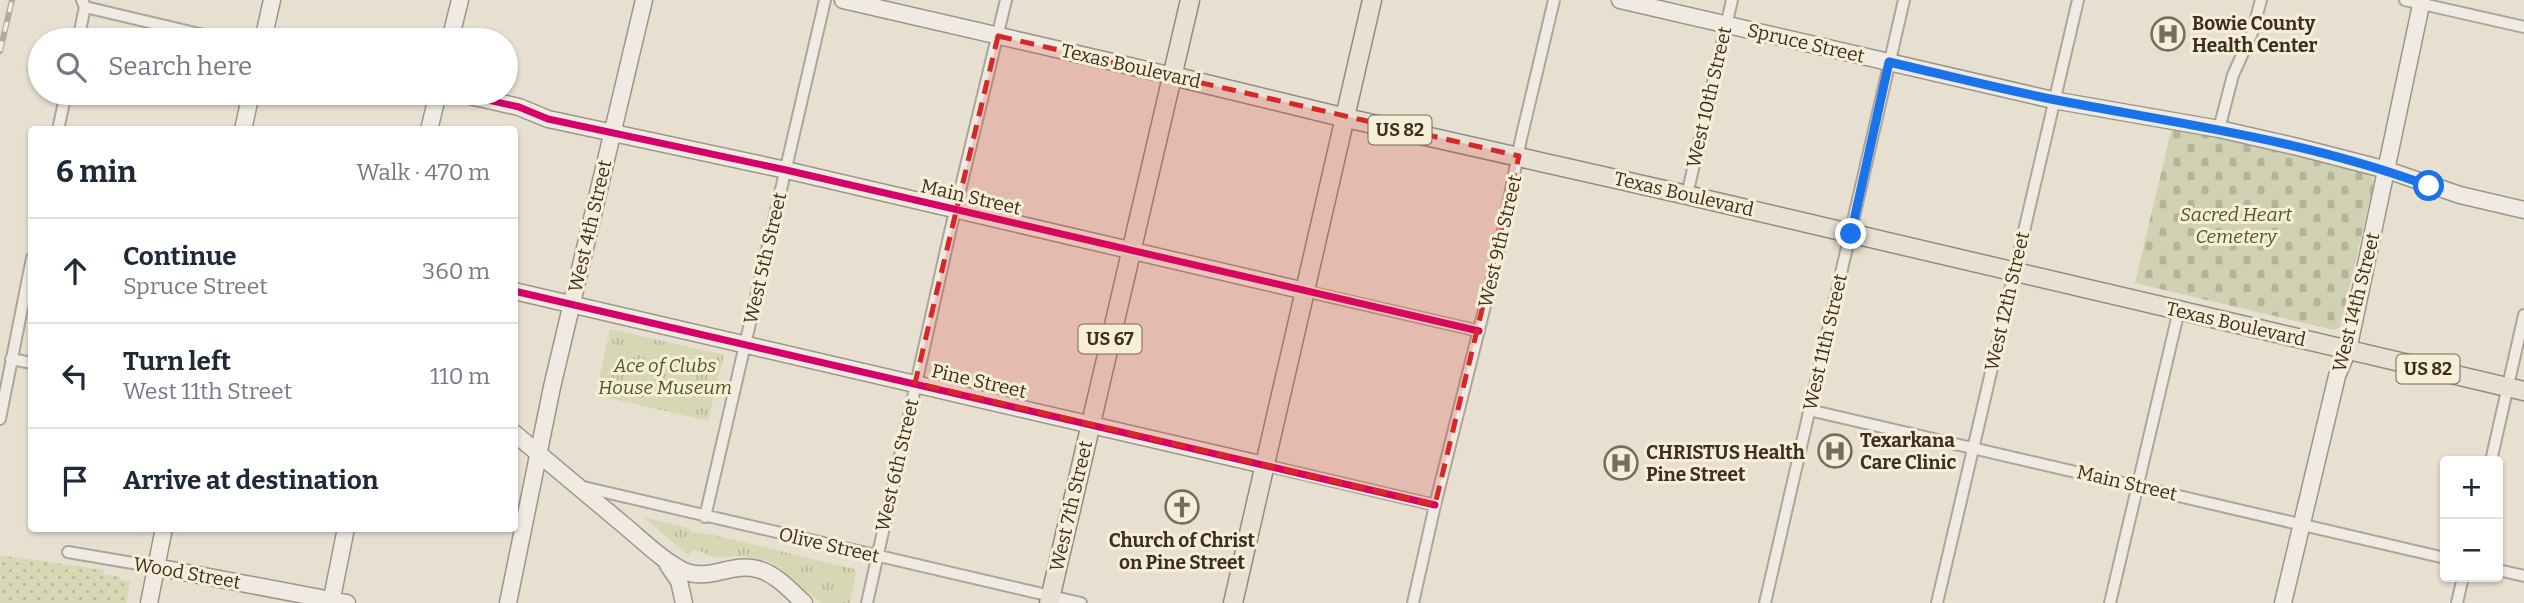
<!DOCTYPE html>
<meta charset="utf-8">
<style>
:root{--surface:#fff;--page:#f2f2f3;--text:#1f2937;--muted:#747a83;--line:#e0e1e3}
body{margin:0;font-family:Bitter,serif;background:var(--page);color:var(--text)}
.controls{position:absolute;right:21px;bottom:21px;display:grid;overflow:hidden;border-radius:7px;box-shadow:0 2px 5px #0004}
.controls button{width:63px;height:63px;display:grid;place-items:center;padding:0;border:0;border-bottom:2px solid var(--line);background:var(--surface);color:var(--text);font:35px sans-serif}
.stop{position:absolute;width:21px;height:21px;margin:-16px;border:5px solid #1a73e8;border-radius:50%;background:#fff}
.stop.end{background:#1a73e8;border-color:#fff;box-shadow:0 2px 7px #0008}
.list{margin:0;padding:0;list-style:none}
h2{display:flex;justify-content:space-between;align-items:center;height:91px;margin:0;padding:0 28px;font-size:30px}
h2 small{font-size:23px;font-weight:400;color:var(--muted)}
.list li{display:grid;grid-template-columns:46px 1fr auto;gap:21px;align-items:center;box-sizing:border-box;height:105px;padding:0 28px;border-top:2px solid var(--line)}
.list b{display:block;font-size:26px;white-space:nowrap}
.list p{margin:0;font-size:23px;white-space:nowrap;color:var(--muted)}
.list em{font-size:23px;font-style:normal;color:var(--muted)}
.icon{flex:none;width:38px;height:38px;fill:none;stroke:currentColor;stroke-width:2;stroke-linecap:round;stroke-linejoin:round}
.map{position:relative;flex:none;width:2524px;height:603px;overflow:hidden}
.search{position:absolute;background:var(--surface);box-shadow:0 2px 5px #0004;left:28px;top:28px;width:490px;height:77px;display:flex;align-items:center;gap:18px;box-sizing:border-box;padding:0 24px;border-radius:38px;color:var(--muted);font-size:26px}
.panel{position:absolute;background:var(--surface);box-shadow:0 2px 5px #0004;left:28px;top:126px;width:490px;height:406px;border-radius:7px}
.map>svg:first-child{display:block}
</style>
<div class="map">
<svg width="2524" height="603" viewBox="0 0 2524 603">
<defs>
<pattern id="grass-dots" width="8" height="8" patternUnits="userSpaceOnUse" patternTransform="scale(1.75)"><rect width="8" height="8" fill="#d6d7b3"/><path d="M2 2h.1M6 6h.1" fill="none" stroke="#b9b99a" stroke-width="1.8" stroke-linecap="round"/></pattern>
<pattern id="cemetery-stones" width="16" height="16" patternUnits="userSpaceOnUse" patternTransform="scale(1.75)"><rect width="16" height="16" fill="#d1d1b3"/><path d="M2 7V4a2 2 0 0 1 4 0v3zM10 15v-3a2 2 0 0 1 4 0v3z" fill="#b4b49a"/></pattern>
<pattern id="park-tufts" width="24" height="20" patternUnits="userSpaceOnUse" patternTransform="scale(1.75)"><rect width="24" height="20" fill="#d6d7b3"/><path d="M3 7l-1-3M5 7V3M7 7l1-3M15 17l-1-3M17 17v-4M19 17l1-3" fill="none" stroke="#b9b99a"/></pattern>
</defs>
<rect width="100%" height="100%" fill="#e7e0d1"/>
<!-- grass -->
<path fill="url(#grass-dots)" d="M0,555l104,15 -1,4 17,3v3l10,2 -4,21h-126z"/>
<!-- cemetery -->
<path fill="url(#cemetery-stones)" d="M2172,127l198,47 4,8 -34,145 -6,3 -199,-47z"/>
<!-- park -->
<path fill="url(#park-tufts)" d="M610,329l114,26 -16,66 -112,-26z
M643,517l45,11 4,4 22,3 140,34 2,3 -6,31h-29l-43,-36 -13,-7 -26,-4 -23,2 -17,-7 -5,-1 -6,5z"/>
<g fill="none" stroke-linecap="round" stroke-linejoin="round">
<defs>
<path id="street" d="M2405,0l119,27
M85,7l140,33
M78,40l7,-33 -3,-7
M2219,129l14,-54 19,-42 9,-33
M58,130l8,-37
M1687,195l45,-195
M1305,291l174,40
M11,359l21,4
M1809,410l636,148
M0,419l32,-161
M2491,461l33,-146
M1264,465l171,40
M579,486l502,117
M705,517l120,-517
M68,552l88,15
M2498,570l26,6
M867,603l83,-371 56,-232
M1413,603l22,-98 65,-259 21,-107 33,-139
M1765,603l139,-603
M1937,603l141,-603
M2110,603l69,-293
M2457,603l6,-26"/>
<path id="secondary" d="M843,0l330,76
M1620,0l433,100 166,29 79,18 89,23 73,25 64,15
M263,40l9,-40
M450,40l10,-40
M457,93l62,14 29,12 238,51 519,121
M243,130l8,-37
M429,130l9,-37
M514,291l750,174
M514,433c37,31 74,62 111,93 18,15 38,35 59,45 24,11 48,-9 73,-2 18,4 34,22 47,34
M668,565l11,16 5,22
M156,567l191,36
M149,603l15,-75
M331,603l15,-75
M508,603l44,-216 92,-387
M2283,603l54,-227 11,-26 74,-350"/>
<path id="primary" d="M1173,76l173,42 341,77 837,196
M1049,603l141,-603
M1233,603l139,-603"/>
</defs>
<!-- street casing -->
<use href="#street" stroke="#ada599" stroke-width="14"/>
<!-- secondary casing -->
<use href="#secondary" stroke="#9c958a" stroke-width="19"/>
<!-- primary casing -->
<use href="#primary" stroke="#928b80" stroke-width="21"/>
<!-- street -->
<use href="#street" stroke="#efebe3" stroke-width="10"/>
<!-- secondary -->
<use href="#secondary" stroke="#efebe3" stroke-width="16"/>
<!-- primary -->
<use href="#primary" stroke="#e6e1d4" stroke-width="18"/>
<defs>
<path id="rail" d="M0,51l12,-51"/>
</defs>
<!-- rail casing -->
<use href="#rail" stroke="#afaaa2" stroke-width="6"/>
<!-- rail -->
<use href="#rail" stroke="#f7eed8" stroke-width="3.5" stroke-dasharray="10" stroke-linecap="butt"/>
<defs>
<path id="cycleway" d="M457,93l62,14 29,12 238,51 693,161
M514,291l921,214"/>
</defs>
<!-- cycleway casing -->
<use href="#cycleway" stroke="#f7eed8" stroke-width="11"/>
<!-- cycleway -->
<use href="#cycleway" stroke="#d6006c" stroke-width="7"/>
</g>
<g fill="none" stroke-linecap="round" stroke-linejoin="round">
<!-- route -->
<path stroke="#1a73e8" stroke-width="9" d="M1851,234l38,-172c56,13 111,27 167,38 125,24 253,41 373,86"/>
</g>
<!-- marked area -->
<path fill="#d62828" fill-opacity="0.2" stroke="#d62828" stroke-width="5" stroke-dasharray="14 9" stroke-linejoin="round" d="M998,36l521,120 -84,349 -520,-122z"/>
<!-- icons -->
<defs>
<symbol id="hospital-ring" viewBox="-11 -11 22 22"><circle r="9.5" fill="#f7eed8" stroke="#786c5e" stroke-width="1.5"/><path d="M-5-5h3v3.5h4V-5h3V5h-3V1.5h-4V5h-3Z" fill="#786c5e"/></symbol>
<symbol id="church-ring" viewBox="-11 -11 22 22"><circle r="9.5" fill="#f7eed8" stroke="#786c5e" stroke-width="1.5"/><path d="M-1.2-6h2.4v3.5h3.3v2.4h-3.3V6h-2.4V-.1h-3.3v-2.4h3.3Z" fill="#786c5e"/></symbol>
</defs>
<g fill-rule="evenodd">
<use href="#hospital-ring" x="2149" y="15" width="38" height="38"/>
<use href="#hospital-ring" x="1816" y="432" width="38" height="38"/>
<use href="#hospital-ring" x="1602" y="444" width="38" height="38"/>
<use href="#church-ring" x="1163" y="488" width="38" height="38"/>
</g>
<g text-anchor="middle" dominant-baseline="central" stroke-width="6" stroke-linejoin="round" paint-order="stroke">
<!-- shield labels -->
<g fill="#f7eed8" stroke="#756857" stroke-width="2">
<rect x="1368.5" y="115.5" width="63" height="29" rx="5"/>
<rect x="1078.5" y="324.5" width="63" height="29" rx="5"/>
<rect x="2396.5" y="354.5" width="63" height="29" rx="5"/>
</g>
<g font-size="18" font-weight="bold" fill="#3d2e20">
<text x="1400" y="130">US 82</text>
<text x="1110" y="339">US 67</text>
<text x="2428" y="369">US 82</text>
</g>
<!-- poi labels -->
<g font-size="19" font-weight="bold" fill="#3d2e20" stroke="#f7eed8" text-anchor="start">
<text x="2192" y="23">Bowie County<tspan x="2192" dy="22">Health Center</tspan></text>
<text x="1860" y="440">Texarkana<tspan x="1860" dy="22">Care Clinic</tspan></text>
<text x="1646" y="452">CHRISTUS Health<tspan x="1646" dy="22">Pine Street</tspan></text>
<text x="1182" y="540" text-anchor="middle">Church of Christ<tspan x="1182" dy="22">on Pine Street</tspan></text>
</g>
<!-- street labels -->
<g font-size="19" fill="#3d2e20" stroke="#f7eed8">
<text transform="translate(1806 43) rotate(13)">Spruce Street</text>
<text transform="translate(1131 66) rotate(13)">Texas Boulevard</text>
<text transform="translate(1709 97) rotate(-77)">West 10th Street</text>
<text transform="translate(1684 194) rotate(13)">Texas Boulevard</text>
<text transform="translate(971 197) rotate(13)">Main Street</text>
<text transform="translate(590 226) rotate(-77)">West 4th Street</text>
<text transform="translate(1500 241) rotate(-77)">West 9th Street</text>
<text transform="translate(765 258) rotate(-77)">West 5th Street</text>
<text transform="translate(2007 301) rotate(-77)">West 12th Street</text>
<text transform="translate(2356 302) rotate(-76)">West 14th Street</text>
<text transform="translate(2236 324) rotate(13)">Texas Boulevard</text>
<text transform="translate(1825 342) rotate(-77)">West 11th Street</text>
<text transform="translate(979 381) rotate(13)">Pine Street</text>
<text transform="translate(897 465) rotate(-77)">West 6th Street</text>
<text transform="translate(2127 483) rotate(13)">Main Street</text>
<text transform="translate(1071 506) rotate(-77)">West 7th Street</text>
<text transform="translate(829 545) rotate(13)">Olive Street</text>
<text transform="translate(187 573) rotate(10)">Wood Street</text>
</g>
<!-- park labels -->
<g font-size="19" font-style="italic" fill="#4d5a26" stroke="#f7eed8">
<text x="2236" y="214">Sacred Heart<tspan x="2236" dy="22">Cemetery</tspan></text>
<text x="665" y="365">Ace of Clubs<tspan x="665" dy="22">House Museum</tspan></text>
</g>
</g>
</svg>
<div class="controls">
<button>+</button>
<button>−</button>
</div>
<div class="stop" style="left:2429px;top:186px"></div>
<div class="stop end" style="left:1851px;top:234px"></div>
<div class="search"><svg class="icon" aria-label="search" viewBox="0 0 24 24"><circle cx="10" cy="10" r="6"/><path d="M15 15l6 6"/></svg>Search here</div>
<section class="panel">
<h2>6 min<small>Walk · 470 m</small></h2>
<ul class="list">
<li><svg class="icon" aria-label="ahead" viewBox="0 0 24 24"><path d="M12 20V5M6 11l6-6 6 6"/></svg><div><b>Continue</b><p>Spruce Street</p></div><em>360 m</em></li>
<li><svg class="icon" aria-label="left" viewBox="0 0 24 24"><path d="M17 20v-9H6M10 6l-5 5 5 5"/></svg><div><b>Turn left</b><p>West 11th Street</p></div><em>110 m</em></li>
<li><svg class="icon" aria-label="arrive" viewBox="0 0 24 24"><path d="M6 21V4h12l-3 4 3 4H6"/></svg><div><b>Arrive at destination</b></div></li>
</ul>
</section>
</div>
